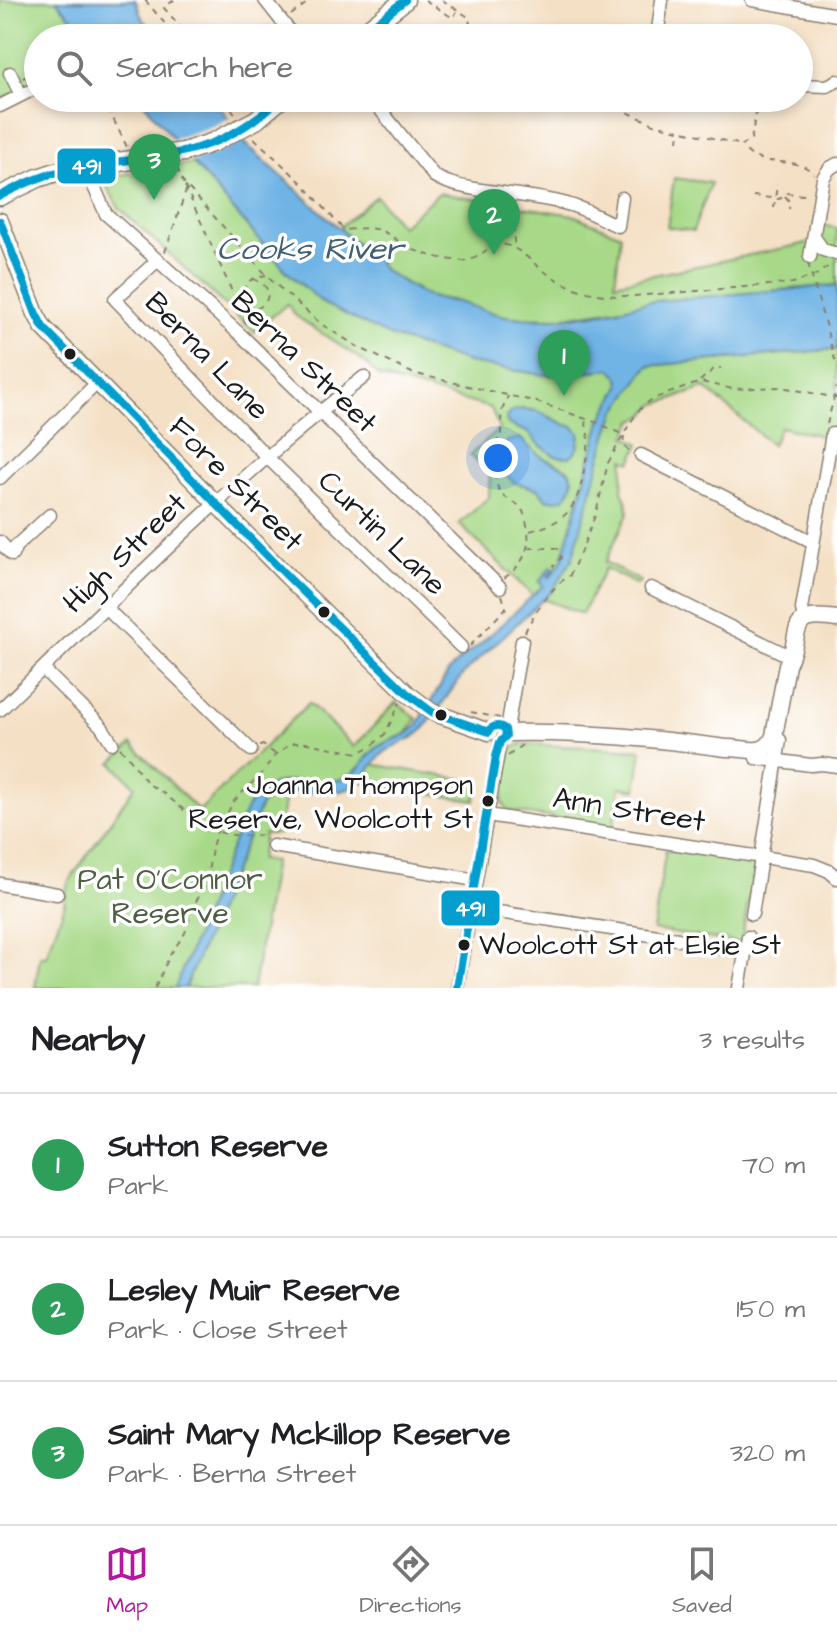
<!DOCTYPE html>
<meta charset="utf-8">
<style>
:root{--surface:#fff;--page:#f2f2f2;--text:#202124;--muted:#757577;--line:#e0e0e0;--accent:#b5179e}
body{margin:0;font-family:"Architects Daughter",sans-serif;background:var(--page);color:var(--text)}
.you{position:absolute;left:498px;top:458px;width:28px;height:28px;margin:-20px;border:6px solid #fff;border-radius:50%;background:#1a73e8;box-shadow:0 0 0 12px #1a73e833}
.badge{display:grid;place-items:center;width:52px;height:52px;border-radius:50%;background:var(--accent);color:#fff;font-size:26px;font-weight:700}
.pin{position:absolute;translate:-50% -66px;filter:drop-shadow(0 2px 4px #0008)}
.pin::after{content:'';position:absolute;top:42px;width:28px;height:24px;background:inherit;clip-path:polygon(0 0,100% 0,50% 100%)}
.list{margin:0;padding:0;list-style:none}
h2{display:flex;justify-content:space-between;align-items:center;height:104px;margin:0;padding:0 32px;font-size:34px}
h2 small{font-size:26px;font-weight:400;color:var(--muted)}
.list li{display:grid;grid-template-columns:52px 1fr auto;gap:24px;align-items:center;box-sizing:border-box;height:144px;padding:0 32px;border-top:2px solid var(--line)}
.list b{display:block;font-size:30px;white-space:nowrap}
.list p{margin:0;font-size:26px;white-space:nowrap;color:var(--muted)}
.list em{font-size:26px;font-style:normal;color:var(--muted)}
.icon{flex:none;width:44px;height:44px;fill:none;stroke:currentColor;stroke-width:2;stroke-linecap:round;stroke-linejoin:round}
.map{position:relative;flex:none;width:837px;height:988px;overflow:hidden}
.search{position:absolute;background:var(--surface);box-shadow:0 4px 12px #0003;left:24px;right:24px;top:24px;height:88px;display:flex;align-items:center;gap:20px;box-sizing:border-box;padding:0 28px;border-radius:44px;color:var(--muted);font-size:30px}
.sheet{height:536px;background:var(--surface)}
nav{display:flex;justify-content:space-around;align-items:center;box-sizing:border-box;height:112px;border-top:2px solid var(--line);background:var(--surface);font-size:22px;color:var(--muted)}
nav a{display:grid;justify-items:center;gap:4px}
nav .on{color:var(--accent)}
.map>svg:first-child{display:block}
</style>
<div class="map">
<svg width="837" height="988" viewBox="0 0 837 988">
<rect width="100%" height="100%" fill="#fff"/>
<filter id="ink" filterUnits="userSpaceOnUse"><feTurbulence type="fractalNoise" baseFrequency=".0125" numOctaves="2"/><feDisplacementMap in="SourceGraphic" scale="16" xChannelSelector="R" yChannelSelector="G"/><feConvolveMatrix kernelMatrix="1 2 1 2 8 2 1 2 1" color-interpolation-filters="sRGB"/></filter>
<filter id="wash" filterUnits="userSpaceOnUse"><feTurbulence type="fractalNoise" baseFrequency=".006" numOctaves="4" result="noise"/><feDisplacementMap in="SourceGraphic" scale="32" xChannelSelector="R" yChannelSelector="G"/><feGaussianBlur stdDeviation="1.8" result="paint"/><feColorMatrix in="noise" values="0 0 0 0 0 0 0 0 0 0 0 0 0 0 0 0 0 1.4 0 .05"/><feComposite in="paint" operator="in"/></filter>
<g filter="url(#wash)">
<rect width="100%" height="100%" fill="#f4e0c5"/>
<!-- green -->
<path fill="#a7d988" stroke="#627a52" stroke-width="2" d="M0,0h56l33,38h-51v44l-38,18z
M193,163l94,109 37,32 220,71 293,-26v90l-57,-12 -8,18 -67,-57 -51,17 -10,11 -10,4 -8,16 14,8 -9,18 -7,-3 -2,32 5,12 1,11 -23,48 35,19 -3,4 -32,-17 -23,46 -50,-19 -73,-71 30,-27 1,-23 -20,-19 29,-26 -8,-21 -112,-31 -13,-14 -70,-47 -9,-12 -33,28 -135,-124 -11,-19 -1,-7 7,-6z
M674,178l37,5 -18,48 -26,-4z
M439,193l134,22 48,20 -6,48 198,-41 2,-18 22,4v57l-191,17 -18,5 -70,11 -47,-1 -22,-4 -38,-13 -22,-3 -44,-26 -5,-5 -2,-6 -19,-10 -2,-6 -15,-12 -1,-6 35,-30 25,30z
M396,702l21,17 -11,15 -21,9 -20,20 114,19 -4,19 -112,-19 -12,-5 -16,5 -48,1 -8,51h-15l-4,26 14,1 -21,127h-218l5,-32h6l19,-52h-1l4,-21 67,-97 -23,-23 20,-19 67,67 110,-108 45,44z
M520,744l122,6 -6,40 -16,-3 -7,40 -104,-16 -7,-9 8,-51z
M666,849l89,14 -14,80 -88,-13z"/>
<!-- water -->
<path fill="#6fb4e5" stroke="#466880" stroke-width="2" d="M56,0h79c3,4 3,9 5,13 3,10 18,20 27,25h-78z
M140,98h74l33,47 110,99 2,6 19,10 2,6 5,5c14,8 28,18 43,25 10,4 20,4 30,6 18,5 35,13 54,15 44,5 92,-3 134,-15l191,-17v64l-188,17 -4,4 -29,42 -8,20 -36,128 -20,31 -88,82 -41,57c-11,11 -26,13 -38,22 -15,11 -20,33 -40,38 -28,8 -62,-8 -84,15l-76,183h-10l72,-180c3,-4 7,-10 11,-14 22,-22 58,-7 84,-15 20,-7 21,-22 36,-32 13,-9 27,-9 38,-20l33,-56 14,-15 15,-10 65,-60 -4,-4 12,-16 3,2 -6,8 2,1 12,-17 39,-139 19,-35c0,-7 -3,-13 -9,-17l-67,6 -70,-11 -87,-29 -63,-31 -37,-32 -89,-103z
M523,409l15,2 28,14 7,1 7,8 -2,15 -8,8 -15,-1 -18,-13 -8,-10 -21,-9 -2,-6c5,-8 9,-8 17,-9z
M520,438c7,6 15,15 24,20 14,7 38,11 25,34 -4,9 -13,8 -22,8l-9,-11 -23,-6 -11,-10 -5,-22 9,-10z"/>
<!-- pier -->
<path fill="#f4e0c5" d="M231,117l16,22 -28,14 -31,10 -18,-23 43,-14z"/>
</g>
<g filter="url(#ink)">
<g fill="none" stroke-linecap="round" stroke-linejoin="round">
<defs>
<path id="minor" d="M265,0l30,38
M752,0l85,15
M657,38l5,-38
M10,73l11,22
M799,85l28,1 10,-5
M371,98l63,78c13,8 26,10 41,13 30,5 63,7 92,15 17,4 34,15 51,22l4,-28
M0,106l38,-19
M85,166l21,48 136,122 258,251
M814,237l9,13 14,4
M810,257l13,-79 7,-10 7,-4
M158,260l-43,39 152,158 194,190
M641,455l172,87
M0,478l97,-95
M0,542l12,13 4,-9 34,-31
M651,588l140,69
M106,608l145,142
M804,619l-2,-10 30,-175
M43,669l58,57 11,17
M0,710c119,-115 234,-232 364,-333
M505,729l3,-6 14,-82
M756,758l55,7 11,-1 15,2
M487,815l327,50 15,6 8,7
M273,846l203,34
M0,884l57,10
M471,908l207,31
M752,914l28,-174
M694,944l51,8
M457,988l43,-246
M739,988l9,-51"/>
<path id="major" d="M0,221l36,93 7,13 245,250 120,117 24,18 57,20
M506,733c74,-2 147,5 220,15 20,-1 39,11 48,-12l13,-71c17,-33 -3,-54 50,-46"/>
<path id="highway" d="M357,38l48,-38
M256,120l26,-22
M0,196l38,-18 21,-7 125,-19"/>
</defs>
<!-- minor casing -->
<use href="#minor" stroke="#887e70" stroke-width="15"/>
<!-- major casing -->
<use href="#major" stroke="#887e70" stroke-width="19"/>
<!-- highway casing -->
<use href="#highway" stroke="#887e70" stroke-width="21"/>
<!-- path -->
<path stroke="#887e70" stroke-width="2" stroke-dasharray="6 6" stroke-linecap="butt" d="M145,0l32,38
M174,0l-10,8 26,30
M425,0l28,18 4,-7
M442,0l28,18 -1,12 13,8
M291,15l20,-15
M255,38l15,-12
M337,38l8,-7
M23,78l15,-8
M103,98l24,49
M225,98l10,16
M240,98l10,10
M595,98l59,26 88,21
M758,98l-6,37 -1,4 -9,6c14,27 54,8 72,29
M254,138l49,46 41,46c10,-1 21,-3 31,-1 12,2 22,12 32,18 16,8 37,12 54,14 21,1 27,-21 45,-16 13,3 25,16 35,24 31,23 57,28 94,27l158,-13 23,-8 16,-11
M678,141l1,-9
M177,168l6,14 89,99 49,43 37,23 54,26 125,29 61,21 26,12
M185,186l61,137
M753,196l26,3 4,-2 3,-4 16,2 8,-1
M785,196l5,6 -1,7
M502,205l12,19v23
M774,208l3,-24
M165,252l21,-61 -3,-8
M253,279c34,12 1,42 -10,26 -4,-5 -2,-7 0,-12 3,-13 10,-15 23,-18
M700,381l15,-13h6
M827,424l10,-38
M624,436l-1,9 6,6
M530,531c37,-9 48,-24 54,-61 4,-20 7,-30 1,-50
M529,548h27l3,2 2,8 -8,9
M504,578c19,-12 28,-31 23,-53 -1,-6 -3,-13 -6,-17 -6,-7 -15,-8 -20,-15 -7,-9 -11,-38 -7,-48 2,-4 6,-7 8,-10l-1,-22 7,-17
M525,632c6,-14 29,-50 44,-55l13,-28 14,-36 12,-50 22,-40 9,-13 13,-11 49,-17 32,7 48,-2 56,11
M470,646l36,-38 -4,-13
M471,712l29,6
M260,746l3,-1 12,9
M120,748c11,9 17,23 27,34 6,6 14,9 20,14 36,29 45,43 94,39l5,5
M508,756l14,-11
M155,988l15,-33 15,-22 9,-28 12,-21 7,-41 4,-11 17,-31 29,-29 13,-18 16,-11h15l51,10 14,-7 13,-12 15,-31"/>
<!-- minor -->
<use href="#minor" stroke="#fff" stroke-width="12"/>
<!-- major -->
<use href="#major" stroke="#fff" stroke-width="16"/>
<!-- highway -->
<use href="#highway" stroke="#fff" stroke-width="18"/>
<defs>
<path id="highway-bridge" d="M184,152l30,-10 42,-22"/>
</defs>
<!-- highway-bridge casing -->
<use href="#highway-bridge" stroke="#887e70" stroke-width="21" stroke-linecap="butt"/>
<!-- path-bridge -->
<path stroke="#887e70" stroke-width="2" stroke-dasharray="6 6" stroke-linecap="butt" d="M808,263l29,104"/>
<!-- highway-bridge -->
<use href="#highway-bridge" stroke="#fff" stroke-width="18"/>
<defs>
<path id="bus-1" d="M357,38l48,-38
M0,196c24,-13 48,-23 75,-28 43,-9 87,-8 128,-22 30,-9 55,-28 79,-48
M0,221l36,93 7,13 245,250 120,117 24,18 57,20
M457,988l39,-232 4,-14 6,-6 -1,-7c-5,-4 -10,-4 -15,0"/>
</defs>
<!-- bus-1 casing -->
<use href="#bus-1" stroke="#fff" stroke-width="14"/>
<!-- bus-1 -->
<use href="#bus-1" stroke="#049ecf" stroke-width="8"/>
</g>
</g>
<!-- markers -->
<g fill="#1c1c1c" stroke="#fff" stroke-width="3">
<circle cx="70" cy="354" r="7"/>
<circle cx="324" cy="612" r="7"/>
<circle cx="441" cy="715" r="7"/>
<circle cx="488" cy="801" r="7"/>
<circle cx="464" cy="945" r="7"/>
</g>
<g text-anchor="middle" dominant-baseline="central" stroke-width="7" stroke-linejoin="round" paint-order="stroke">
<!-- bus labels -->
<g font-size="28" fill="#1c1c1c" stroke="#fff" text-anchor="end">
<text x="473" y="785">Joanna Thompson<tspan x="473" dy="34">Reserve, Woolcott St</tspan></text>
<text x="479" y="945" text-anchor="start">Woolcott St at Elsie St</text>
</g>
<!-- street labels -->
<g font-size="30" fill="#1c1c1c" stroke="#fff">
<text transform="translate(207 356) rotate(46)">Berna Lane</text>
<text transform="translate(304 362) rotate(44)">Berna Street</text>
<text transform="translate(236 484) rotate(45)">Fore Street</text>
<text transform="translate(382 533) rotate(44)">Curtin Lane</text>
<text transform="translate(125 553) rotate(-44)">High Street</text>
<text transform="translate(629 810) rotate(9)">Ann Street</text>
</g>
<!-- park labels -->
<g font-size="30" fill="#4d5e42" stroke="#fff">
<text x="170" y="880">Pat O'Connor<tspan x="170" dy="34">Reserve</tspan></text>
</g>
<!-- water labels -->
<g font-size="32" font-style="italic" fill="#416076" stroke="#fff">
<text x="310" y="249">Cooks River</text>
</g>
</g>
<g stroke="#fff" stroke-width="3">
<rect x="56" y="147" width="61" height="38" rx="8" fill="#049ecf"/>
<rect x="440" y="889" width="61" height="38" rx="8" fill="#049ecf"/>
</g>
<g font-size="22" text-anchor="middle" font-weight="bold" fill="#fff">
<text x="86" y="174">491</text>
<text x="470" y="916">491</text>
</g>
</svg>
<div class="you"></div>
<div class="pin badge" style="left:564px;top:396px;background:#2e9e5b">1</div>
<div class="pin badge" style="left:494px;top:255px;background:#2e9e5b">2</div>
<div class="pin badge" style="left:154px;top:200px;background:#2e9e5b">3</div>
<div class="search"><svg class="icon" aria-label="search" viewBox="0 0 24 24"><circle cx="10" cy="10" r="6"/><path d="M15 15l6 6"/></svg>Search here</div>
</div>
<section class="sheet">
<h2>Nearby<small>3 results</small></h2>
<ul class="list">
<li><span class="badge" style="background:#2e9e5b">1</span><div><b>Sutton Reserve</b><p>Park</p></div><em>70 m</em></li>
<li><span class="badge" style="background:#2e9e5b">2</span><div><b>Lesley Muir Reserve</b><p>Park · Close Street</p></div><em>150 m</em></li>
<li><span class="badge" style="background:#2e9e5b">3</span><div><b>Saint Mary Mckillop Reserve</b><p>Park · Berna Street</p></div><em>320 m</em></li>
</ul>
</section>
<nav>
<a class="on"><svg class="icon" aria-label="map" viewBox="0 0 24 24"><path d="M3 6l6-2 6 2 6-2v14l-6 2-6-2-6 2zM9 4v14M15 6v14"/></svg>Map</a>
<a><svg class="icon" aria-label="directions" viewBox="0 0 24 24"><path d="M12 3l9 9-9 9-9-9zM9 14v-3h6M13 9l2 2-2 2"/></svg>Directions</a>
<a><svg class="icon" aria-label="saved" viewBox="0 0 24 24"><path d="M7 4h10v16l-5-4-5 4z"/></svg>Saved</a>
</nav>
